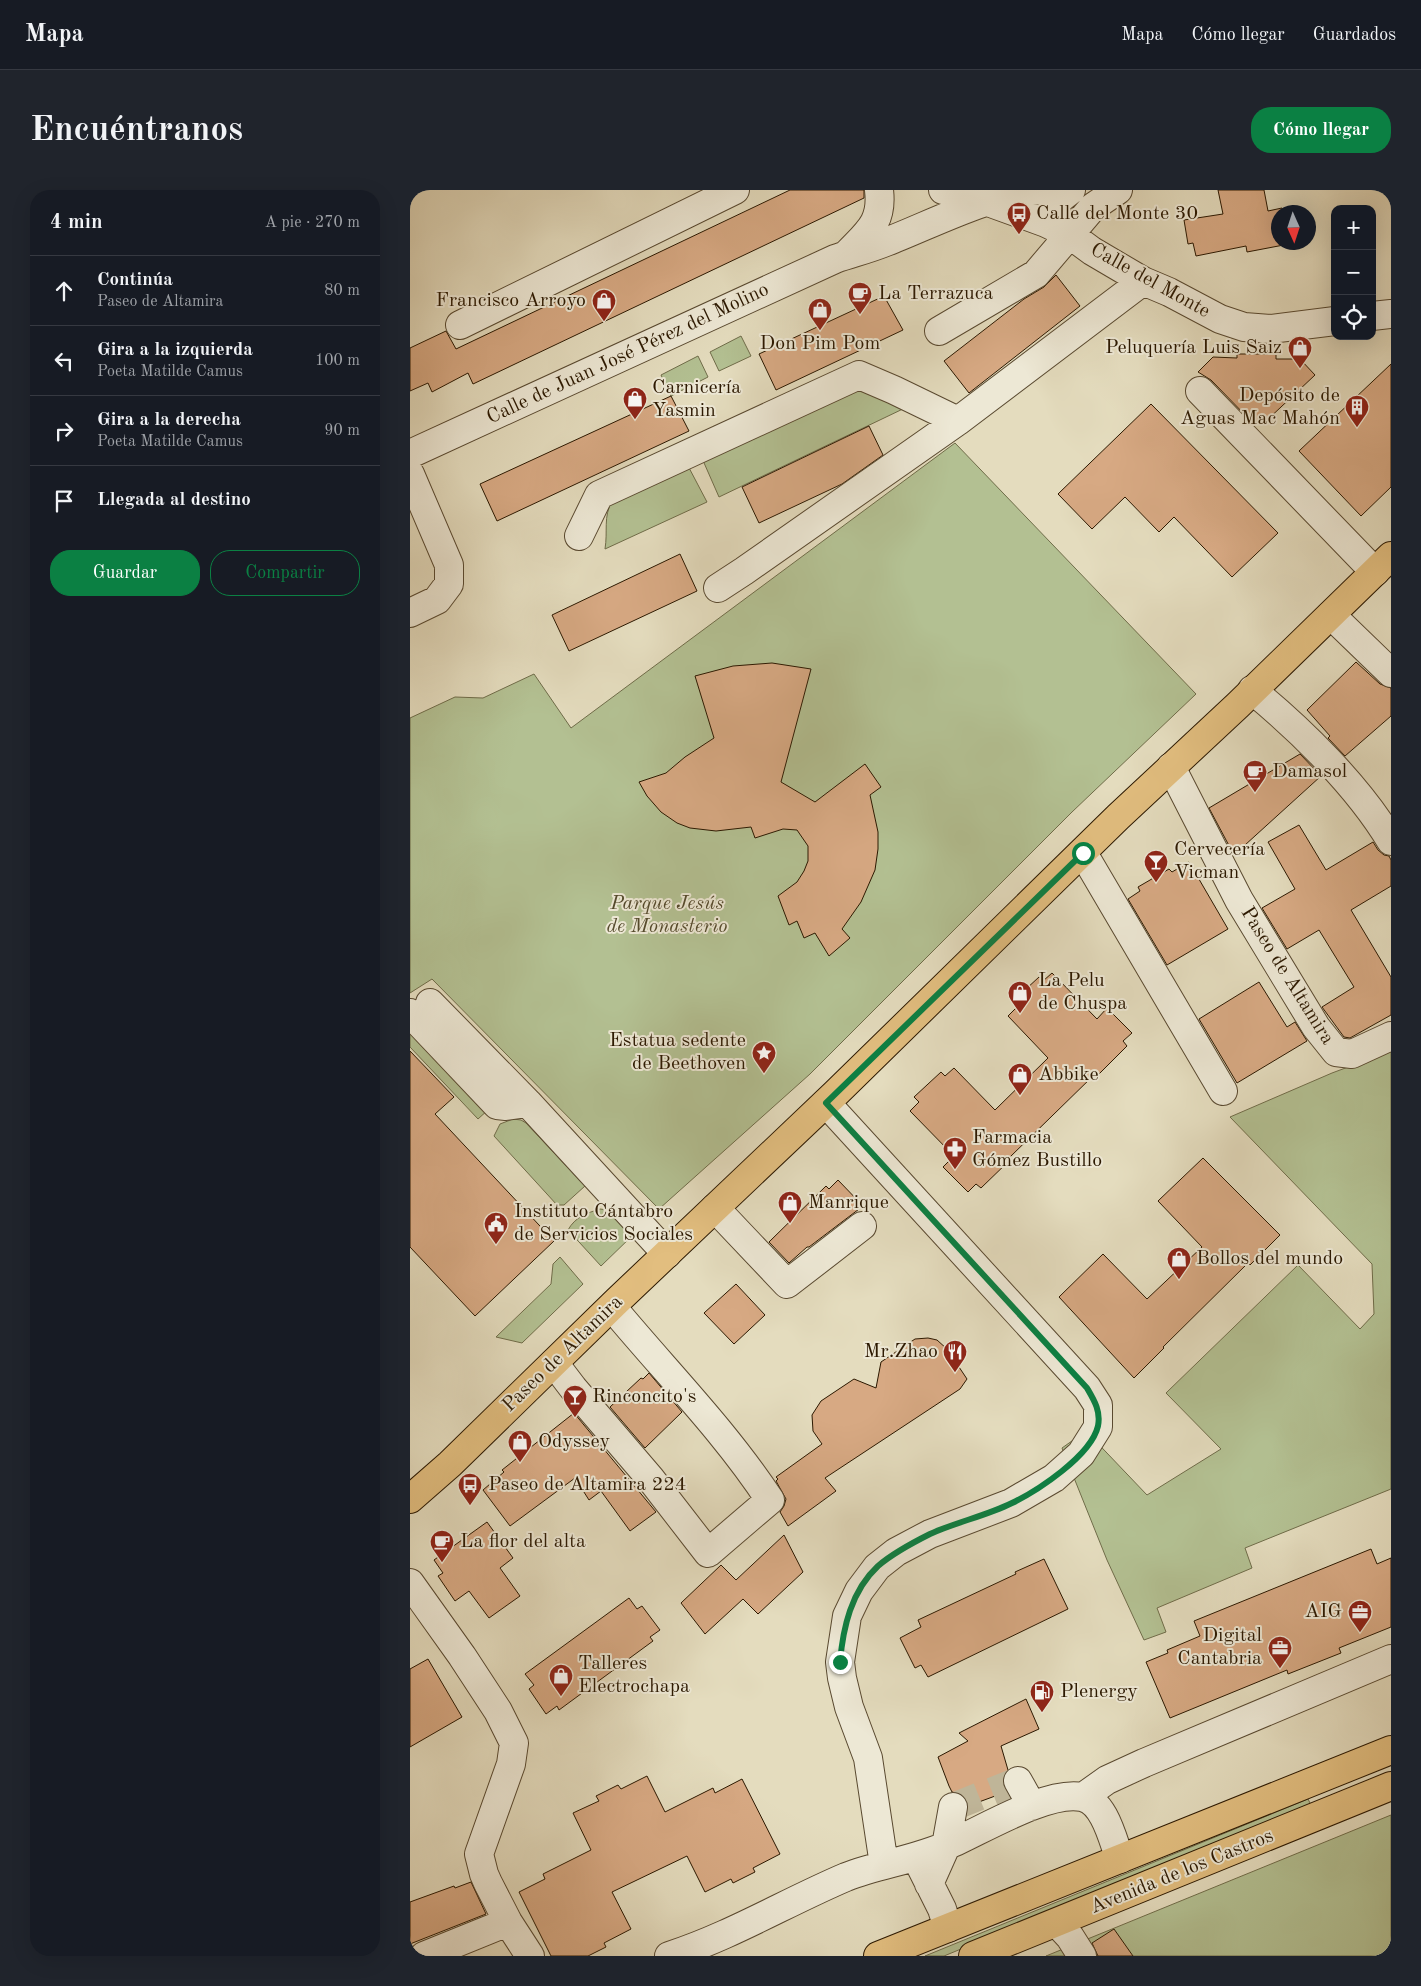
<!DOCTYPE html>
<html lang="es">
<meta charset="utf-8">
<style>
:root{--surface:#171b24;--page:#20242c;--text:#f1f3f6;--muted:#9ea1a6;--line:#363941;--accent:#0b8043}
body{margin:0;font-family:"Old Standard TT",serif;background:var(--page);color:var(--text)}
.controls{position:absolute;right:15px;top:15px;display:grid;overflow:hidden;border-radius:10px;box-shadow:0 5px 20px #0002}
.controls button{width:45px;height:45px;display:grid;place-items:center;padding:0;border:0;border-bottom:1px solid var(--line);background:var(--surface);color:var(--text);font:25px sans-serif}
.compass{position:absolute;left:861px;top:15px;width:45px;height:45px;border-radius:50%;background:var(--surface);box-shadow:0 5px 20px #0002;rotate:177deg}
.stop{position:absolute;width:15px;height:15px;margin:-11px;border:4px solid #0b8043;border-radius:50%;background:#fff}
.stop.end{background:#0b8043;border-color:#fff;box-shadow:0 1px 5px #0008}
.list{margin:0;padding:0;list-style:none}
h2{display:flex;justify-content:space-between;align-items:center;height:65px;margin:0;padding:0 20px;font-size:21px}
h2 small{font-size:16px;font-weight:400;color:var(--muted)}
.list li{display:grid;grid-template-columns:32px 1fr auto;gap:15px;align-items:center;box-sizing:border-box;height:70px;padding:0 20px;border-top:1px solid var(--line)}
.list b{display:block;font-size:19px;white-space:nowrap}
.list p{margin:0;font-size:16px;white-space:nowrap;color:var(--muted)}
.list em{font-size:16px;font-style:normal;color:var(--muted)}
.actions{display:flex;gap:10px;padding:15px 20px}
.actions a{flex:1;padding:11px 0;border:1px solid var(--accent);border-radius:20px;text-align:center;font-size:18px;color:var(--accent)}
.actions .main{background:var(--accent);color:#fff}
.icon{flex:none;width:28px;height:28px;fill:none;stroke:currentColor;stroke-width:2;stroke-linecap:round;stroke-linejoin:round}
.map{position:relative;flex:none;width:981px;height:1766px;overflow:hidden;border-radius:20px}
header{display:flex;align-items:center;gap:30px;box-sizing:border-box;height:70px;padding:0 25px;background:var(--surface);border-bottom:1px solid var(--line)}
header strong{font-size:24px}
nav{display:flex;gap:28px;margin-inline-start:auto;font-size:18px}
.intro{display:flex;align-items:center;justify-content:space-between;box-sizing:border-box;height:120px;padding:0 30px}
h1{margin:0;font-size:35px}
.button{padding:12px 22px;border-radius:20px;background:var(--accent);color:#fff;font-size:18px;font-weight:700}
main{display:flex;gap:30px;padding:0 30px}
aside{flex:1;background:var(--surface);border-radius:20px;box-shadow:0 5px 20px #0002}
.map>svg:first-child{display:block}
</style>
<header>
<strong>Mapa</strong>
<nav><a>Mapa</a><a>Cómo llegar</a><a>Guardados</a></nav>
</header>
<div class="intro"><h1>Encuéntranos</h1><a class="button">Cómo llegar</a></div>
<main>
<aside>
<h2>4 min<small>A pie · 270 m</small></h2>
<ul class="list">
<li><svg class="icon" aria-label="ahead" viewBox="0 0 24 24"><path d="M12 20V5M6 11l6-6 6 6"/></svg><div><b>Continúa</b><p>Paseo de Altamira</p></div><em>80 m</em></li>
<li><svg class="icon" aria-label="left" viewBox="0 0 24 24"><path d="M17 20v-9H6M10 6l-5 5 5 5"/></svg><div><b>Gira a la izquierda</b><p>Poeta Matilde Camus</p></div><em>100 m</em></li>
<li><svg class="icon" aria-label="right" viewBox="0 0 24 24"><path d="M7 20v-9h11M14 6l5 5-5 5"/></svg><div><b>Gira a la derecha</b><p>Poeta Matilde Camus</p></div><em>90 m</em></li>
<li><svg class="icon" aria-label="arrive" viewBox="0 0 24 24"><path d="M6 21V4h12l-3 4 3 4H6"/></svg><div><b>Llegada al destino</b></div></li>
</ul>
<div class="actions"><a class="main">Guardar</a><a>Compartir</a></div>
</aside>
<div class="map">
<svg width="981" height="1766" viewBox="0 0 981 1766">
<rect width="100%" height="100%" fill="#e4dcbe"/>
<filter id="stains"><feTurbulence type="fractalNoise" baseFrequency=".004" numOctaves="4"/><feColorMatrix values="0 0 0 0 .2 0 0 0 0 .09 0 0 0 0 .02 0 0 0 .5 -.17"/></filter>
<radialGradient id="worn" r=".72"><stop offset=".6" stop-color="#630" stop-opacity="0"/><stop offset="1" stop-color="#630" stop-opacity=".3"/></radialGradient>
<!-- green -->
<path fill="#b3c092" stroke="#6f6c49" d="M331,146l10,20 -32,15 -9,-19z
M288,166l10,21 -37,19 -10,-21z
M449,200l48,17 -188,90 -18,-41z
M545,253l241,251 -124,118 -262,262 -151,135 -227,-230 -22,14v-275l45,-21 28,1 51,-24 37,54z
M277,274l20,38 -102,47c3,-18 -2,-32 7,-48z
M0,840l79,79 -11,10 -68,-72z
M981,861v438l-146,59 7,20 -95,40 9,24 -22,8 -37,-80 -45,-112 24,-17 61,64 74,-46 -55,-56 132,-128 62,64 14,-15 -2,-50 -142,-147 102,-44z
M103,929l8,1 5,3 59,63 -21,19h-7l-63,-69 6,-12z
M190,1019l7,1 26,25 -32,31 -33,-36c7,-13 19,-17 32,-21z
M150,1067l23,27 -61,59 -26,-6 55,-53 2,-20z
M898,1609l3,6 -367,151h-19z
M981,1625v141h-345z"/>
<!-- building -->
<path fill="#d7a983" stroke="#2b1800" d="M380,0h74v8l-391,186 -5,-11 -36,19 -4,-9 -18,8v-43l36,-17 10,18z
M808,0h46l4,21 14,-3 1,4h-5v30h11v2l-42,8 -1,-6 -50,10 -3,-13 -5,1 -4,-24 39,-6z
M646,85l24,31 -111,87 -25,-32 80,-62 20,-12z
M474,106l19,34 -127,60 -17,-36z
M827,164h39v5h24l15,16 -51,48 -12,-1 -41,-42 -13,-8 15,-15 24,1z
M981,174v123l-30,29 -62,-65z
M261,206l18,35 -192,90 -17,-37z
M741,214l127,129 -46,44 -58,-60 -15,15 -34,-35 -33,32 -34,-35z
M459,236l14,29 -41,29 -83,39 -17,-36z
M270,364l17,37 -128,60 -17,-36z
M946,472l24,22 11,4v28l-46,40 -17,-18 2,-2 -23,-26z
M362,473l39,6 -30,113 34,20 50,-38 16,23 -11,8 8,37v17l-3,21 -14,32 -19,27 8,9 -21,18 -14,-23 -11,5 -7,-17 -8,4 -11,-29 19,-14 7,-11 4,-10v-15l-11,-16 -14,-1 -28,9 -4,-11 -35,4 -26,-3 -13,-5 -16,-11 -14,-16 -8,-14 27,-9 19,-16 29,-19 -19,-62 38,-10z
M890,564l21,22 -87,79 -25,-47z
M889,635l27,45 47,-28 5,8 6,5 5,1 2,4v26l-40,24 40,67v38l-41,23 -6,-1 -22,-30 32,-20 -35,-57 -32,19 -25,-41 33,-19 -27,-47z
M779,672l39,67 -61,36 -39,-66 12,-8 -2,-4 31,-18 3,3z
M642,783l45,46 10,-11 25,25 -9,8 4,5 -30,30 -2,-2 -85,83 1,2 -30,29 -5,-4 -8,8 -25,-25 11,-11 -44,-45 9,-9 -5,-5 27,-25 4,4 9,-8 41,42 53,-52 -40,-42 9,-9 -5,-5 27,-25 4,4z
M849,792l28,45 8,-5 12,19 -70,42 -38,-64z
M0,861l44,46 -19,17 119,127 -79,75 -65,-69z
M793,968l77,77 -30,30 -2,-2 -85,84 1,1 -30,30 -75,-81 44,-43 44,45 55,-52 -44,-46z
M428,990l25,26 -54,41h-2l-18,16 -20,-21 57,-56 3,3z
M326,1094l29,31 -31,29 -30,-31z
M518,1148l9,2 10,9 20,30 -7,10 -135,89 11,13 -48,35 -8,-14 4,-6 2,-7 -10,-18 2,-2 -2,-2 46,-33 -9,-13 -1,-16 9,-14 33,-22 22,9 5,-26 34,-23z
M239,1183l33,39 -37,36 -35,-41 31,-29 2,1z
M164,1223l82,99 -26,19 -29,-40 -12,9 -14,-22 -65,48 -27,-36 21,-18 -2,-2z
M77,1332l26,36 -13,10 20,28 -31,22 -20,-27 -14,10 -17,-25 5,-3 -9,-13z
M374,1345l19,37 -45,42 -15,-15 -38,35 -24,-31 40,-38 15,15z
M961,1359l6,15 14,-6v69l-52,21 2,5 -53,21 -1,-4 -117,48 -24,-56 22,-9 -1,-3 33,-14 -6,-15z
M634,1369l24,50 -140,68 -7,-12 -6,3 -15,-30 21,-11 -3,-7 98,-46 -1,-2z
M219,1408l8,11 5,-3 18,24 -10,7 3,4 -94,69 -2,-4 -11,8 -17,-25 5,-4 -9,-11z
M18,1469l34,58 -52,30v-78z
M616,1509l13,30 -38,17 7,24 -6,10 4,12 -38,14 -5,-11 -11,-3 -3,-6 -11,-29 30,-16 -9,-8z
M237,1586l18,36 48,-24 2,5 27,-14 38,75 -27,14 2,4 -22,11 -2,-4 -26,13 -18,-36 -75,36 19,37 -27,14 2,4 -18,9h-37l-32,-64 26,-13 -2,-5 48,-24 -18,-37 26,-12 -3,-5 22,-11 3,4z
M61,1692l15,32 -76,30v-42l44,-16 1,2z
M704,1739l19,27h-35l-6,-13z"/>
<g fill="none" stroke-linecap="round" stroke-linejoin="round">
<!-- minor-tunnel -->
<path stroke="#bfb598" stroke-width="28" stroke-dasharray="28 14" stroke-linecap="butt" d="M543,1617l65,-26"/>
<defs>
<path id="minor" d="M533,0l45,12 58,21 23,11 23,17 51,30 26,11 51,27 24,8 26,2 65,-8
M636,33l11,-22 14,-11
M438,63c20,-21 35,-31 31,-63
M962,126l19,-2
M50,135l275,-135
M529,141l97,-57 57,-67 25,-17
M790,201l175,181
M0,264l425,-195c17,-6 34,-10 51,-17 49,-19 104,-49 157,-52
M0,284l39,91v19l-12,16 -27,13
M169,346l20,-41 260,-120 35,15 64,31
M308,398l26,-17 214,-150 185,-140
M921,425l60,58
M842,500c49,40 106,96 139,151
M761,577l68,133 77,127 20,25 16,2 39,-18
M673,663l140,238
M20,813l98,100 139,151
M0,823l87,92 9,1 22,-3
M416,913l261,285 11,17v22l-17,27 -27,24 -43,25 -81,31 -34,18 -19,15 -18,24 -12,25 -7,46 2,16 7,29 19,51 16,107
M305,1018l72,76 75,-58
M144,1173l19,25 77,90 58,75 62,-53c-46,-70 -105,-129 -158,-193
M0,1393l52,73 36,55 16,32 -3,21 -32,90 5,20 4,9 20,39 22,34
M608,1591l14,25
M673,1607l24,-17 37,-17 247,-104
M511,1677l21,42 6,19
M519,1694l17,-38 7,-39
M647,1733l13,14 12,19
M14,1766l84,-34
M259,1766c62,-20 118,-54 177,-79 33,-13 69,-17 102,-32 33,-14 99,-55 134,-48 23,5 31,44 38,62"/>
<path id="major" d="M0,1309l40,-35 167,-163 218,-207 283,-277 120,-112 153,-149
M468,1766l513,-206
M563,1766l418,-170"/>
</defs>
<!-- minor casing -->
<use href="#minor" stroke="#594930" stroke-width="30"/>
<!-- major casing -->
<use href="#major" stroke="#2b1800" stroke-width="30"/>
<!-- minor -->
<use href="#minor" stroke="#ede8d5" stroke-width="28"/>
<!-- major -->
<use href="#major" stroke="#e2be7f" stroke-width="28"/>
</g>
<g fill="none" stroke-linecap="round" stroke-linejoin="round">
<!-- route -->
<path stroke="#0b8043" stroke-width="6" d="M430,1472c3,-34 11,-71 38,-96 15,-13 34,-23 52,-32 26,-12 56,-18 82,-31 25,-12 79,-47 86,-77 3,-15 -4,-26 -11,-38l-261,-285 257,-250"/>
</g>
<!-- icons -->
<defs>
<symbol id="bus-pin" viewBox="-11 -11 22 30"><path d="M0 17L-7.5 6A9.5 9.5 0 1 1 7.5 6Z" fill="#8f2418" stroke="#ede8d5"/><path d="M-5-6H5V4H4V6H2V4H-2V6H-4V4H-5ZM-3.5-4V0h7V-4ZM-3.5 1.2v1.5H-2V1.2ZM2 1.2v1.5H3.5V1.2Z" fill="#fff"/></symbol>
<symbol id="cafe-pin" viewBox="-11 -11 22 30"><path d="M0 17L-7.5 6A9.5 9.5 0 1 1 7.5 6Z" fill="#8f2418" stroke="#ede8d5"/><path d="M-5.5-4.5H6V0H3Q3 3.5 0 3.5H-2.5Q-5.5 3.5-5.5 0ZM3-3.2v2h1.7v-2ZM-6 4.5H4V6H-6Z" fill="#fff"/></symbol>
<symbol id="shop-pin" viewBox="-11 -11 22 30"><path d="M0 17L-7.5 6A9.5 9.5 0 1 1 7.5 6Z" fill="#8f2418" stroke="#ede8d5"/><path d="M-5-2.5h2.3a2.7 3.5 0 0 1 5.4 0H5L5.5 6h-11ZM-1.5-2.5h3a1.5 2.3 0 0 0-3 0Z" fill="#fff"/></symbol>
<symbol id="building-pin" viewBox="-11 -11 22 30"><path d="M0 17L-7.5 6A9.5 9.5 0 1 1 7.5 6Z" fill="#8f2418" stroke="#ede8d5"/><path d="M-4-6H4V6H1V3H-1V6H-4ZM-2.5-4.3h1.7v1.8h-1.7ZM.8-4.3h1.7v1.8H.8ZM-2.5-1h1.7V.8h-1.7ZM.8-1h1.7V.8H.8Z" fill="#fff"/></symbol>
<symbol id="bar-pin" viewBox="-11 -11 22 30"><path d="M0 17L-7.5 6A9.5 9.5 0 1 1 7.5 6Z" fill="#8f2418" stroke="#ede8d5"/><path d="M-6-5H6L.8 .8V4.5H3.5V6h-7V4.5H-.8V.8Z" fill="#fff"/></symbol>
<symbol id="sight-pin" viewBox="-11 -11 22 30"><path d="M0 17L-7.5 6A9.5 9.5 0 1 1 7.5 6Z" fill="#8f2418" stroke="#ede8d5"/><path d="M0-6L1.8-2.2L6-1.7L2.9 1.2L3.7 5.4L0 3.3L-3.7 5.4L-2.9 1.2L-6-1.7L-1.8-2.2Z" fill="#fff"/></symbol>
<symbol id="pharmacy-pin" viewBox="-11 -11 22 30"><path d="M0 17L-7.5 6A9.5 9.5 0 1 1 7.5 6Z" fill="#8f2418" stroke="#ede8d5"/><path d="M-2-6h4v4h4v4h-4v4h-4v-4h-4v-4h4Z" fill="#fff"/></symbol>
<symbol id="civic-pin" viewBox="-11 -11 22 30"><path d="M0 17L-7.5 6A9.5 9.5 0 1 1 7.5 6Z" fill="#8f2418" stroke="#ede8d5"/><path d="M-.6-6.5H3V-4.5H.6V-3L4-1V1h2V6H-6V1h2V-1L-.6-3ZM-1.2 2.5V6h2.4V2.5Z" fill="#fff"/></symbol>
<symbol id="restaurant-pin" viewBox="-11 -11 22 30"><path d="M0 17L-7.5 6A9.5 9.5 0 1 1 7.5 6Z" fill="#8f2418" stroke="#ede8d5"/><path d="M-5-6h1v4h1v-4h1v4h1v-4h1v5L-1.5 .5V6h-2V.5L-5-1ZM5-6V6H3V1.5H1.5Q1.5-4 5-6Z" fill="#fff"/></symbol>
<symbol id="office-pin" viewBox="-11 -11 22 30"><path d="M0 17L-7.5 6A9.5 9.5 0 1 1 7.5 6Z" fill="#8f2418" stroke="#ede8d5"/><path d="M-6-3h4V-5.5h4V-3h4V5H-6ZM-1-4.5V-3h2v-1.5ZM-6 0V1H6V0Z" fill="#fff"/></symbol>
<symbol id="fuel-pin" viewBox="-11 -11 22 30"><path d="M0 17L-7.5 6A9.5 9.5 0 1 1 7.5 6Z" fill="#8f2418" stroke="#ede8d5"/><path d="M-5.5-6h7V0h2V4h1.3V-2.5L3-4.5l.8-.8L6-3V5H2.5V1h-1V6h-7ZM-4.2-4.7v3.2H.2V-4.7Z" fill="#fff"/></symbol>
</defs>
<g fill-rule="evenodd">
<use href="#bus-pin" x="595" y="10" width="28" height="38"/>
<use href="#cafe-pin" x="436" y="90" width="28" height="38"/>
<use href="#shop-pin" x="180" y="97" width="28" height="38"/>
<use href="#shop-pin" x="396" y="106" width="28" height="38"/>
<use href="#shop-pin" x="876" y="144" width="28" height="38"/>
<use href="#shop-pin" x="211" y="195" width="28" height="38"/>
<use href="#building-pin" x="933" y="203" width="28" height="38"/>
<use href="#cafe-pin" x="831" y="568" width="28" height="38"/>
<use href="#bar-pin" x="732" y="658" width="28" height="38"/>
<use href="#shop-pin" x="596" y="789" width="28" height="38"/>
<use href="#sight-pin" x="340" y="849" width="28" height="38"/>
<use href="#shop-pin" x="596" y="871" width="28" height="38"/>
<use href="#pharmacy-pin" x="531" y="945" width="28" height="38"/>
<use href="#shop-pin" x="366" y="999" width="28" height="38"/>
<use href="#civic-pin" x="72" y="1020" width="28" height="38"/>
<use href="#shop-pin" x="755" y="1055" width="28" height="38"/>
<use href="#restaurant-pin" x="531" y="1148" width="28" height="38"/>
<use href="#bar-pin" x="151" y="1193" width="28" height="38"/>
<use href="#shop-pin" x="96" y="1238" width="28" height="38"/>
<use href="#bus-pin" x="46" y="1281" width="28" height="38"/>
<use href="#cafe-pin" x="18" y="1338" width="28" height="38"/>
<use href="#office-pin" x="936" y="1408" width="28" height="38"/>
<use href="#office-pin" x="856" y="1444" width="28" height="38"/>
<use href="#shop-pin" x="137" y="1472" width="28" height="38"/>
<use href="#fuel-pin" x="618" y="1488" width="28" height="38"/>
</g>
<g text-anchor="middle" dominant-baseline="central" stroke-width="4" stroke-linejoin="round" paint-order="stroke">
<!-- poi labels -->
<g font-size="20" fill="#2b1800" stroke="#ede8d5" text-anchor="start">
<text x="626" y="24">Calle del Monte 30</text>
<text x="468" y="104">La Terrazuca</text>
<text x="176" y="111" text-anchor="end">Francisco Arroyo</text>
<text x="410" y="154" text-anchor="middle">Don Pim Pom</text>
<text x="872" y="158" text-anchor="end">Peluquería Luis Saiz</text>
<text x="242" y="198">Carnicería<tspan x="242" dy="23">Yasmin</tspan></text>
<text x="930" y="206" text-anchor="end">Depósito de<tspan x="930" dy="23">Aguas Mac Mahón</tspan></text>
<text x="862" y="582">Damasol</text>
<text x="764" y="660">Cervecería<tspan x="764" dy="23">Vicman</tspan></text>
<text x="628" y="791">La Pelu<tspan x="628" dy="23">de Chuspa</tspan></text>
<text x="336" y="851" text-anchor="end">Estatua sedente<tspan x="336" dy="23">de Beethoven</tspan></text>
<text x="628" y="885">Abbike</text>
<text x="562" y="948">Farmacia<tspan x="562" dy="23">Gómez Bustillo</tspan></text>
<text x="398" y="1013">Manrique</text>
<text x="104" y="1022">Instituto Cántabro<tspan x="104" dy="23">de Servicios Sociales</tspan></text>
<text x="786" y="1069">Bollos del mundo</text>
<text x="528" y="1162" text-anchor="end">Mr.Zhao</text>
<text x="182" y="1207">Rinconcito's</text>
<text x="128" y="1252">Odyssey</text>
<text x="78" y="1295">Paseo de Altamira 224</text>
<text x="50" y="1352">La flor del alta</text>
<text x="932" y="1422" text-anchor="end">AIG</text>
<text x="852" y="1446" text-anchor="end">Digital<tspan x="852" dy="23">Cantabria</tspan></text>
<text x="168" y="1474">Talleres<tspan x="168" dy="23">Electrochapa</tspan></text>
<text x="650" y="1502">Plenergy</text>
</g>
<!-- street labels -->
<g font-size="20" fill="#2b1800" stroke="#ede8d5">
<text transform="translate(740 91) rotate(29)">Calle del Monte</text>
<text transform="translate(218 164) rotate(-25)">Calle de Juan José Pérez del Molino</text>
<text transform="translate(877 786) rotate(58)">Paseo de Altamira</text>
<text transform="translate(153 1164) rotate(-44)">Paseo de Altamira</text>
<text transform="translate(772 1682) rotate(-22)">Avenida de los Castros</text>
</g>
<!-- park labels -->
<g font-size="20" font-style="italic" fill="#544a2c" stroke="#ede8d5">
<text x="257" y="714">Parque Jesús<tspan x="257" dy="23">de Monasterio</tspan></text>
</g>
</g>
<rect width="100%" height="100%" filter="url(#stains)"/>
<rect width="100%" height="100%" fill="url(#worn)"/>
</svg>
<div class="controls">
<button>+</button>
<button>−</button>
<button><svg class="icon" aria-label="locate" viewBox="0 0 24 24"><circle cx="12" cy="12" r="6"/><path d="M12 2v4M12 18v4M2 12h4M18 12h4"/></svg></button>
</div>
<svg class="compass" viewBox="-18 -18 36 36"><path d="M0-13l5 13h-10z" fill="#e53935"/><path d="M0 13l5-13h-10z" fill="#9ea1a6"/></svg>
<div class="stop" style="left:673px;top:663px"></div>
<div class="stop end" style="left:430px;top:1472px"></div>
</div>
</main>
